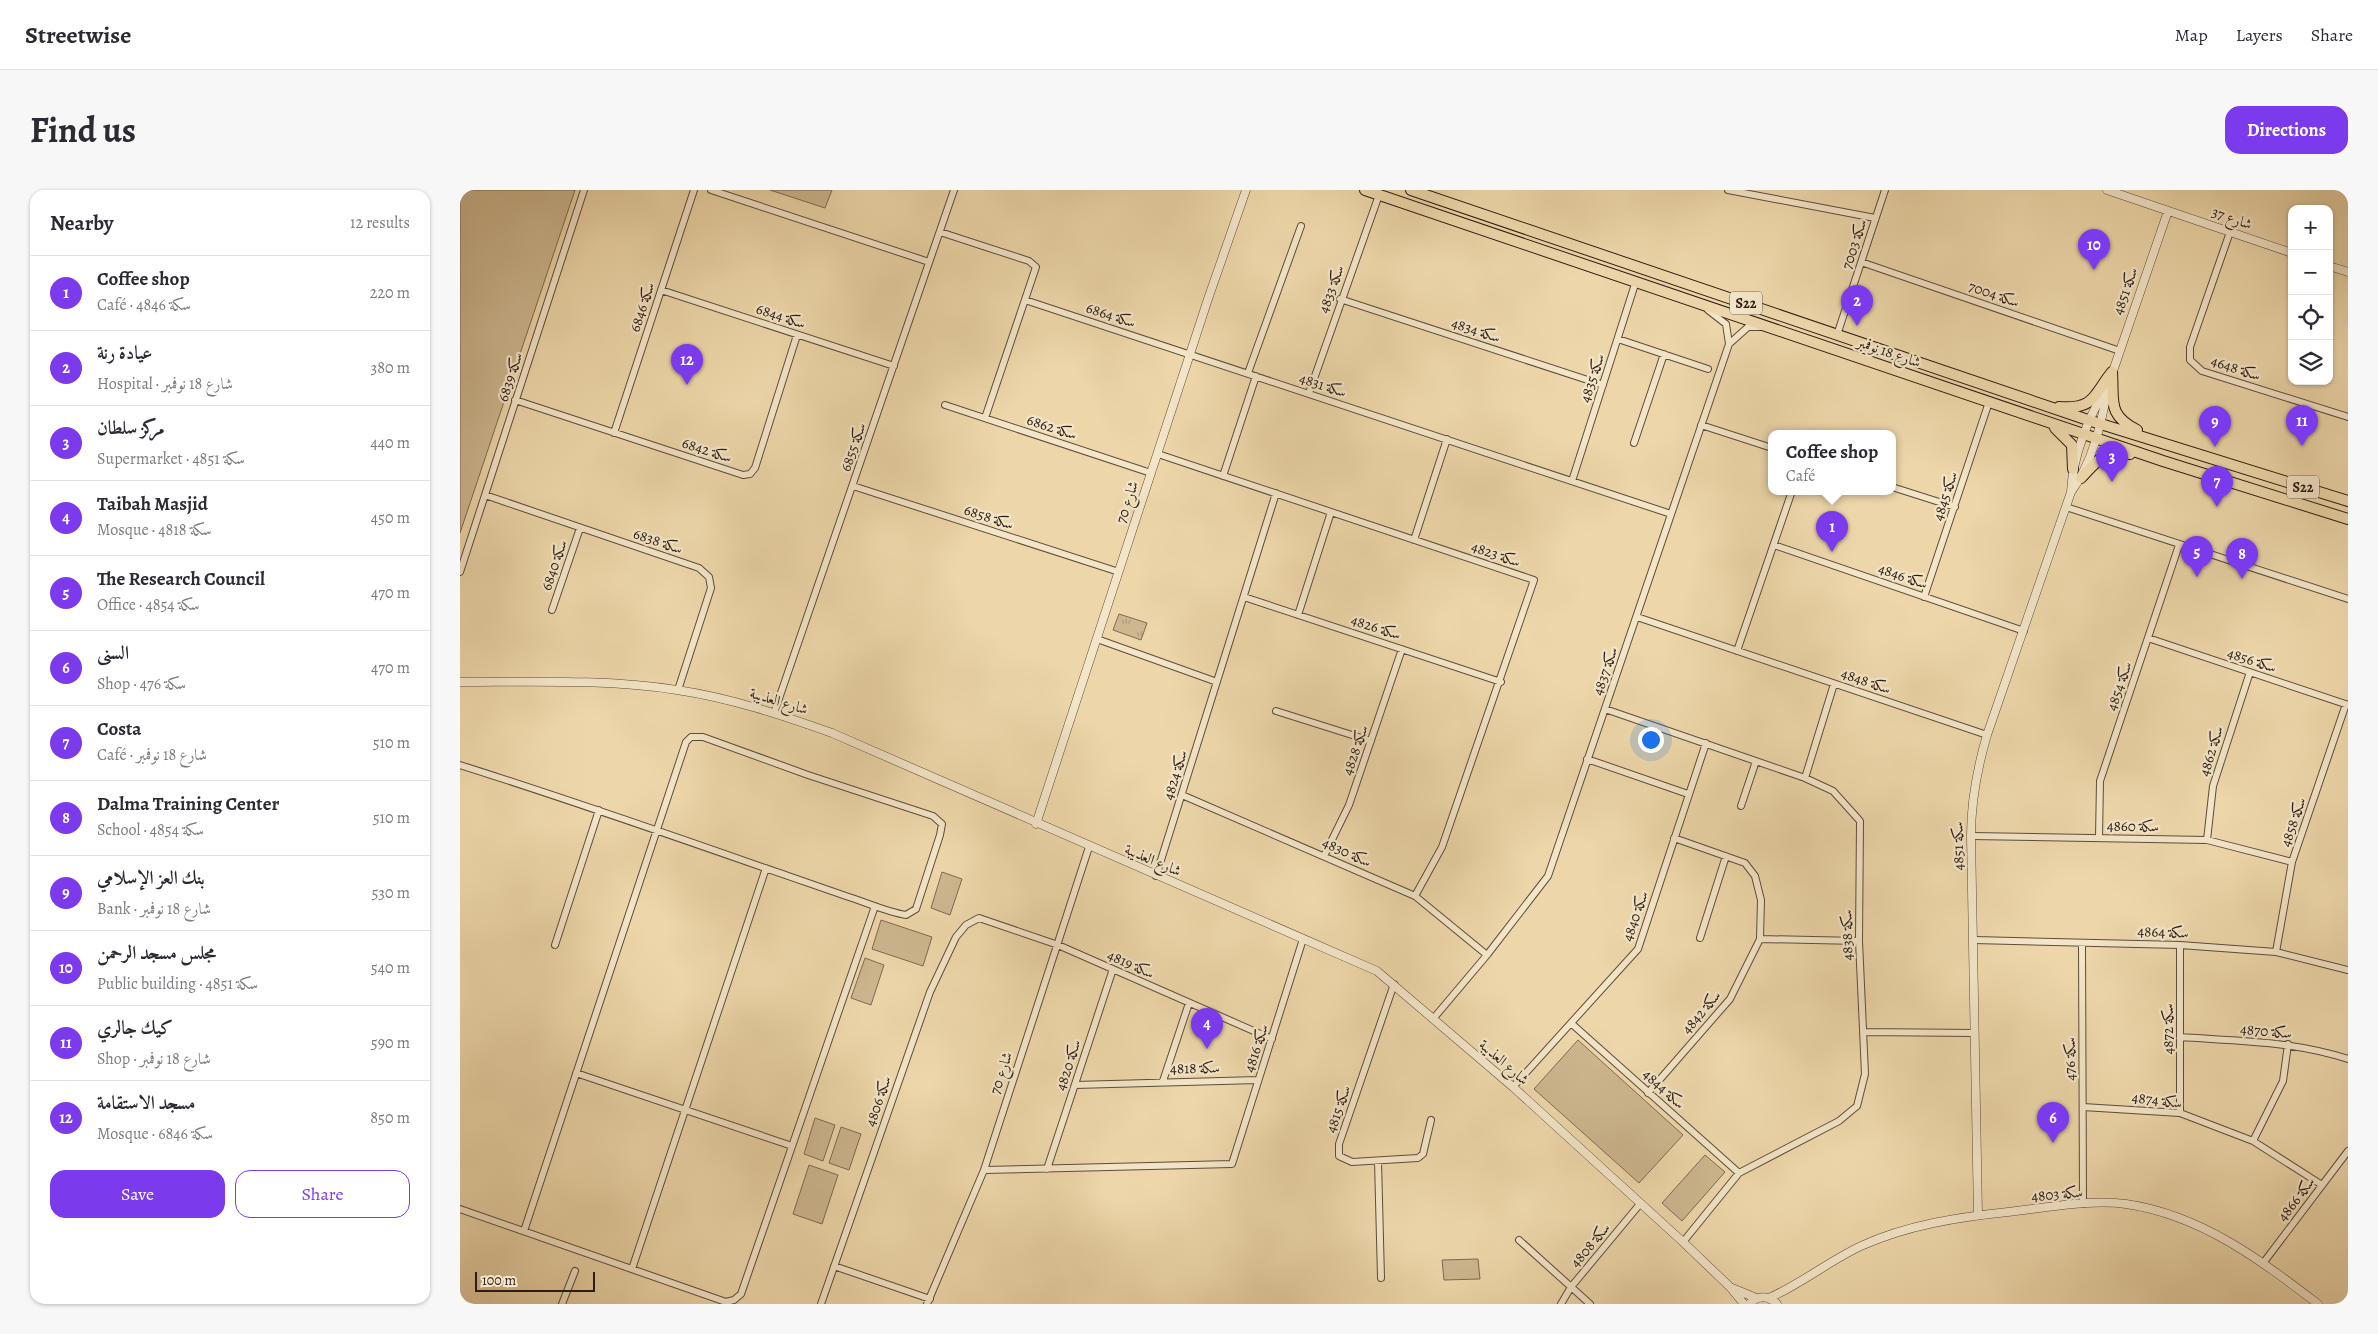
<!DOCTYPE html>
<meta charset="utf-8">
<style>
:root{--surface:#fff;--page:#f7f7f7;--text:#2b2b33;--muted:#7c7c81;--line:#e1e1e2;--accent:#7c3aed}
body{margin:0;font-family:Alegreya,Amiri,serif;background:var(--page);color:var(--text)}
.controls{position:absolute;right:15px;top:15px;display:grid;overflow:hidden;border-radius:10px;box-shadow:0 1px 4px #0004}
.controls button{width:45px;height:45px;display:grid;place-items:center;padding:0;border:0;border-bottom:1px solid var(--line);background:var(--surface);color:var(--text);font:25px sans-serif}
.scale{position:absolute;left:15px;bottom:12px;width:120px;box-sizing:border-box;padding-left:5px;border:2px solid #2e1d13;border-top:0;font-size:14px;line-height:18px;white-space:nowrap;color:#2e1d13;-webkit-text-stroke:4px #f3e5c8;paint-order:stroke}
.you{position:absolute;left:1190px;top:549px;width:18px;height:18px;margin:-12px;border:4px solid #fff;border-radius:50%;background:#1a73e8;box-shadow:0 0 0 8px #1a73e833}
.badge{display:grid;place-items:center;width:32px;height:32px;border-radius:50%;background:var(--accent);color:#fff;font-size:16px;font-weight:700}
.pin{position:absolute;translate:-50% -41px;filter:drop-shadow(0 1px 2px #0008)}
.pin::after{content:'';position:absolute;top:26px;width:18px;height:15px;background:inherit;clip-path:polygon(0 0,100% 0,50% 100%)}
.popup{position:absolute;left:1308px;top:240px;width:128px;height:65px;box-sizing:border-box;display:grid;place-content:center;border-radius:10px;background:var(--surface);filter:drop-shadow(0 1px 4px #0005);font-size:16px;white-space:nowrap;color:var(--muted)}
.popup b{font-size:19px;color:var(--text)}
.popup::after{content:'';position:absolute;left:50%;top:100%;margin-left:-10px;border:10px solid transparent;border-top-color:var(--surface)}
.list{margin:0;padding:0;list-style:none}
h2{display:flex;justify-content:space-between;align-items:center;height:65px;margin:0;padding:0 20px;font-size:21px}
h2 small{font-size:16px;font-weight:400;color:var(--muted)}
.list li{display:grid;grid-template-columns:32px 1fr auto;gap:15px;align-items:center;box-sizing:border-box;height:75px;padding:0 20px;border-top:1px solid var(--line)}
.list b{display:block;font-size:19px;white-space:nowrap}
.list p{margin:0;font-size:16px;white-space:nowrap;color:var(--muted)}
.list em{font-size:16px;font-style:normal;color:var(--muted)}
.actions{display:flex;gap:10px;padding:15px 20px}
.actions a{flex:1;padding:11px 0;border:1px solid var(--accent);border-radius:15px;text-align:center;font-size:18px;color:var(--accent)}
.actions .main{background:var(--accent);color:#fff}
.icon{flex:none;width:28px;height:28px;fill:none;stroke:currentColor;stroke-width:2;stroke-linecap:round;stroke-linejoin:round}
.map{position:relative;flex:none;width:1888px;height:1114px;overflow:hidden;border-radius:15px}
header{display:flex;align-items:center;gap:30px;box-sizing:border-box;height:70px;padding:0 25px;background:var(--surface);border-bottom:1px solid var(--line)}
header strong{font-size:24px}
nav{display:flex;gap:28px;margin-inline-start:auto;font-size:18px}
.intro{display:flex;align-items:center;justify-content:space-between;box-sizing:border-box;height:120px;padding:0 30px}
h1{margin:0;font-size:35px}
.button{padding:12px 22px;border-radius:15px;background:var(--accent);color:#fff;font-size:18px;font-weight:700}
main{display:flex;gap:30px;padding:0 30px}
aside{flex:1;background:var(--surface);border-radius:15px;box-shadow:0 1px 4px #0004}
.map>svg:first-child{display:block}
</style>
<header>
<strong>Streetwise</strong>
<nav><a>Map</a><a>Layers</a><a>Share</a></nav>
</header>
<div class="intro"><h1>Find us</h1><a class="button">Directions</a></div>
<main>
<aside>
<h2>Nearby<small>12 results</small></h2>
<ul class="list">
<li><span class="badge">1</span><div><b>Coffee shop</b><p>Café · سكة 4846</p></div><em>220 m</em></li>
<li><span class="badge">2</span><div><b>عيادة رنة</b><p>Hospital · شارع 18 نوفمبر</p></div><em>380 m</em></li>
<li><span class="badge">3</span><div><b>مركز سلطان</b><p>Supermarket · سكة 4851</p></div><em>440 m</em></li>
<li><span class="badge">4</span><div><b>Taibah Masjid</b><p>Mosque · سكة 4818</p></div><em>450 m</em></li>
<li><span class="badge">5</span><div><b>The Research Council</b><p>Office · سكة 4854</p></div><em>470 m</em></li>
<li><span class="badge">6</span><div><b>السنى</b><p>Shop · سكة 476</p></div><em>470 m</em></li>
<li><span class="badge">7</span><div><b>Costa</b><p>Café · شارع 18 نوفمبر</p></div><em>510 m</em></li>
<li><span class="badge">8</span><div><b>Dalma Training Center</b><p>School · سكة 4854</p></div><em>510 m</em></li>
<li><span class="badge">9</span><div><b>بنك العز الإسلامي</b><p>Bank · شارع 18 نوفمبر</p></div><em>530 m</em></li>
<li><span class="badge">10</span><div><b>مجلس مسجد الرحمن</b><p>Public building · سكة 4851</p></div><em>540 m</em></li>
<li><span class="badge">11</span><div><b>كيك جالري</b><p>Shop · شارع 18 نوفمبر</p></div><em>590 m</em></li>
<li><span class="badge">12</span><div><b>مسجد الاستقامة</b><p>Mosque · سكة 6846</p></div><em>850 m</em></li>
</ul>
<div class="actions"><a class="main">Save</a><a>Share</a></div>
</aside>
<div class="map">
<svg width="1888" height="1114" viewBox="0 0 1888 1114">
<defs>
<pattern id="park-tufts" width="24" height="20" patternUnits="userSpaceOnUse" patternTransform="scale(1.25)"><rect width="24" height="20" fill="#cdb790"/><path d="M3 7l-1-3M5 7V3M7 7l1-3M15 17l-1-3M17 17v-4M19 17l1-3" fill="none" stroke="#b09d7b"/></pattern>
</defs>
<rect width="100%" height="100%" fill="#edd7aa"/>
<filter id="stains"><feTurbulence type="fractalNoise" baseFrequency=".004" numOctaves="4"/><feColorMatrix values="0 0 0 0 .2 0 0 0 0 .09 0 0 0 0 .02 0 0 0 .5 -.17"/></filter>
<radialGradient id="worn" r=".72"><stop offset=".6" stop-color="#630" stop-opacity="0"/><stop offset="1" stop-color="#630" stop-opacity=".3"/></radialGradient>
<!-- green -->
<path fill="#cdb790" stroke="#7e6a52" d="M0,0h115l-115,343z
M310,0h62l-7,18z
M482,682l20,7 -12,36 -19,-7z
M421,730l51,17 -9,29 -51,-17z
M405,768l19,7 -13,40 -20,-7z
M1118,850l105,95 -44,48 -105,-94z
M355,928l20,7 -12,36 -19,-7z
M381,937l20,7 -12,36 -20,-7z
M1245,965l20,17 -43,49 -20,-18z
M349,975l29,10 -16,49 -29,-10z
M1018,1069l2,20 -36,1 -2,-20z"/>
<!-- park -->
<path fill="url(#park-tufts)" stroke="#7e6a52" d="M659,424l28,9 -6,17 -28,-10z"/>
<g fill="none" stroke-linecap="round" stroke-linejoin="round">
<defs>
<path id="minor" d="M251,0l218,72
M1268,0l147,28
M480,42l89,29 7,6 -51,151
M1770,42l-40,115v13l12,11 146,46
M1401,72l259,89
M201,100l233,76
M880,109l263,86
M565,110l646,214
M1248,120l18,14 3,20
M1377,145l48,-145
M1158,149l90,30
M788,183l53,-147
M849,203l70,-198
M55,210l228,75 7,-1 5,-6 42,-133
M485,215l206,68
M1241,235l71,23
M154,243l80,-243
M1174,253l30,-89
M698,264l376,126 -92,267 -27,49
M763,286l33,-100
M1112,291l64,-200
M393,296l266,86
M1432,297l63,20
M25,305l214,73 10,9 2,11 -33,102
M1606,317l282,92
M954,350l33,-101
M1314,355l250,86
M0,382l124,-382
M784,407l257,85
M1464,407l65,-195
M92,420l28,-82
M838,425l33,-103
M1177,427l350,118
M1688,448l200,67
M637,449l120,43
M1277,461l55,-160
M1145,519l200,69 28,13 27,30 -1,120 6,133 -8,32 -18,15 -100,52 -56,69
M816,521l95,30
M314,523l180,-523
M1127,569l101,35
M0,575c101,32 202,67 302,102 30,10 60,21 90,31 18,6 36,14 54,17l10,-6 24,-74 2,-11 -9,-8 -125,-41 -105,-38h-12l-5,5c-55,163 -109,326 -162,489
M1345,588l29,-94
M722,605l233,101 72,59
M1281,616l15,-45
M1511,646l236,4 85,22
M1639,647l1,-56 79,-236
M1747,650l6,-54 37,-114
M864,666l25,-51 53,-156
M696,686l120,-383
M1240,748l26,-82
M1300,749l99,2
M1514,750l206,5 96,7 72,18
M1622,753l1,261
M95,755l44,-135
M1816,762l16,-90 54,-158
M934,794l-55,160v12l13,6 66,-4 5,-4 8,-34
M973,829l54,-64 61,-79 181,-532 19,-17h12
M1112,834l167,149
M1404,842l111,1
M1720,847c57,4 114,4 168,22
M116,883l216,73
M703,891l26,-78
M615,895l183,-5
M1053,897l125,-138 68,-206
M1188,903l82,-94 30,-60 1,-39 -6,-24 -10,-13 -71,-25
M1623,917l97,6 73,28 69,44
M1720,923v-168
M1793,951l30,-60 5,-37
M918,971l3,117
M587,979l66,-200
M524,980l248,-6 71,-225
M0,1019l266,93 8,-2 7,-6 134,-388
M1059,1050l71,64
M1804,1072l84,-111
M374,1076l96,33
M172,1079l134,-401
M102,1114l13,-33
M361,1114l109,-312 26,-55 10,-12 13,-7 79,27 214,94
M467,1114l57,-134 105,-323
M1101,1114l10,-17 69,-83"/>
<path id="tertiary" d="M1647,0l185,63
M1869,76l19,6
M1651,187l57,-166
M1611,302c22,-30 30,-68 37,-104
M0,492c72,0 146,-3 217,8 54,8 104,25 155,43l545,238 136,116 170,155 47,45 14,17
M576,634l172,-525 38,-109
M1518,1025l-7,-379c0,-35 6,-67 16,-101l84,-243c2,-38 17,-72 35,-105
M1272,1098l24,10
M1309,1108c32,-14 60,-37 92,-52 46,-21 98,-29 147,-34 35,-4 83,-13 118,-8 75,11 133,55 192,100
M1289,1114c9,-9 19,-9 28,0"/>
<path id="primary" d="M905,0l798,271 185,58
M951,0l677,230 260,81
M1652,182c2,29 -5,43 25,58
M1599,217c36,3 35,-13 53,-35
M1595,238l17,17 1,24
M1621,288c16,-17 23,-29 49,-24"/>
</defs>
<!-- minor casing -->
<use href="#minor" stroke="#5e4c39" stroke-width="8"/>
<!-- tertiary casing -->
<use href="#tertiary" stroke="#5e4c39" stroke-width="9"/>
<!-- primary casing -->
<use href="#primary" stroke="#2e1d13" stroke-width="12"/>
<!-- minor -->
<use href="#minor" stroke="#f3e5c8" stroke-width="6"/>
<!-- tertiary -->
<use href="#tertiary" stroke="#f3e5c8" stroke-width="8"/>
<!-- primary -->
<use href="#primary" stroke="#edd7aa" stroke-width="10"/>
</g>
<g text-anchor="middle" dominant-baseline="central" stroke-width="4.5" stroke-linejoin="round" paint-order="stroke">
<!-- shield labels -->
<g fill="#f3e5c8" stroke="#695949" stroke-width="1">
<rect x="1270" y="101.5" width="32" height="23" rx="4"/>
<rect x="1827" y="285.5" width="32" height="23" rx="4"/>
</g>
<g font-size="14" font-weight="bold" fill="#2e1d13">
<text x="1286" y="113">S22</text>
<text x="1843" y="297">S22</text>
</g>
<!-- street labels -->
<g font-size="15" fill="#2e1d13" stroke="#f3e5c8">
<text transform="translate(1772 28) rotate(19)">شارع 37</text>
<text transform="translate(1394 54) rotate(-72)">سكة 7003</text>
<text transform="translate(871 99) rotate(-70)">سكة 4833</text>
<text transform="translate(1665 101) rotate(-71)">سكة 4851</text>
<text transform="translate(1534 104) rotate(19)">سكة 7004</text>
<text transform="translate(182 117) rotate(-72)">سكة 6846</text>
<text transform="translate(651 125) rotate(18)">سكة 6864</text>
<text transform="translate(321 126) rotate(18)">سكة 6844</text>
<text transform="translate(1016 140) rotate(18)">سكة 4834</text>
<text transform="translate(1429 162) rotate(19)">شارع 18 نوفمبر</text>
<text transform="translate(1776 178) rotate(18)">سكة 4648</text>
<text transform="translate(50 187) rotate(-72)">سكة 6839</text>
<text transform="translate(1132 188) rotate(-72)">سكة 4835</text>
<text transform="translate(863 195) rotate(18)">سكة 4831</text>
<text transform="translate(592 237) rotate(18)">سكة 6862</text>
<text transform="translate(393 257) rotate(-71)">سكة 6855</text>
<text transform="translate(247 260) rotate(18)">سكة 6842</text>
<text transform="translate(1485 306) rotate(-72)">سكة 4845</text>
<text transform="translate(667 312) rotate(-72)">شارع 70</text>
<text transform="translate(529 327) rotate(18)">سكة 6858</text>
<text transform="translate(198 351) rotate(19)">سكة 6838</text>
<text transform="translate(1036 364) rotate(19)">سكة 4823</text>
<text transform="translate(94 375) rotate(-71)">سكة 6840</text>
<text transform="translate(1443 386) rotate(19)">سكة 4846</text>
<text transform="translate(916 437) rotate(18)">سكة 4826</text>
<text transform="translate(1792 470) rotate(18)">سكة 4856</text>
<text transform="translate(1145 481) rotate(-71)">سكة 4837</text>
<text transform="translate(1406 491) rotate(19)">سكة 4848</text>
<text transform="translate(1659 496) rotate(-71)">سكة 4854</text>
<text transform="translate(319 511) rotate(17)">شارع العذيبة</text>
<text transform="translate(895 560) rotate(-71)">سكة 4828</text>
<text transform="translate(1751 561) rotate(-73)">سكة 4862</text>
<text transform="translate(715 585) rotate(-73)">سكة 4824</text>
<text transform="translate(1833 632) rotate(-71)">سكة 4858</text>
<text transform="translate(1673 636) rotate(1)">سكة 4860</text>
<text transform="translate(1498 656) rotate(-91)">سكة 4851</text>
<text transform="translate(887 662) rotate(24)">سكة 4830</text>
<text transform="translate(693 670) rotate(23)">شارع العذيبة</text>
<text transform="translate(1175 726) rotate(-71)">سكة 4840</text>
<text transform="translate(1703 742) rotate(2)">سكة 4864</text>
<text transform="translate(1387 745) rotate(-91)">سكة 4838</text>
<text transform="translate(671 774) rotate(24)">سكة 4819</text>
<text transform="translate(1241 822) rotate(-50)">سكة 4842</text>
<text transform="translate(1708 839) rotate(-90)">سكة 4872</text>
<text transform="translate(1806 841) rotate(5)">سكة 4870</text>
<text transform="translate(796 858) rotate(-72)">سكة 4816</text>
<text transform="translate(1610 869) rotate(-90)">سكة 476</text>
<text transform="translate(1044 872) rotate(41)">شارع العذيبة</text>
<text transform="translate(608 875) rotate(-72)">سكة 4820</text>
<text transform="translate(735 878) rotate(-1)">سكة 4818</text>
<text transform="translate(541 883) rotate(-72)">شارع 70</text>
<text transform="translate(1204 899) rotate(42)">سكة 4844</text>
<text transform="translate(1697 910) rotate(7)">سكة 4874</text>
<text transform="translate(418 911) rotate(-71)">سكة 4806</text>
<text transform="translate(878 919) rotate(-71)">سكة 4815</text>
<text transform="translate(1597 1004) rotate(-5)">سكة 4803</text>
<text transform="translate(1836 1009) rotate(-53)">سكة 4866</text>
<text transform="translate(1130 1055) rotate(-50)">سكة 4808</text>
</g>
</g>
<rect width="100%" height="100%" filter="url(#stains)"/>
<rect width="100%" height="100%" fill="url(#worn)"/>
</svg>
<div class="controls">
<button>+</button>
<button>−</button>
<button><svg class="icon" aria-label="locate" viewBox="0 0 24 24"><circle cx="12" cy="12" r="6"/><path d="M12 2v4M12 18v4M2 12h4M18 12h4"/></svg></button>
<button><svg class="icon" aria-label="layers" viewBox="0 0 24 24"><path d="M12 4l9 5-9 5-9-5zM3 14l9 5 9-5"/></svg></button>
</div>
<div class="scale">100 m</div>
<div class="you"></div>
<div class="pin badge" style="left:1372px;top:362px">1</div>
<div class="popup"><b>Coffee shop</b>Café</div>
<div class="pin badge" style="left:1397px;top:136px">2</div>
<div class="pin badge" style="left:1652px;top:292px">3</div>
<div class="pin badge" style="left:747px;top:859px">4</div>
<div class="pin badge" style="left:1737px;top:387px">5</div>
<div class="pin badge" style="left:1593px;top:953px">6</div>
<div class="pin badge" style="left:1757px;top:317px">7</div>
<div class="pin badge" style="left:1782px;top:389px">8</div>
<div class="pin badge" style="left:1755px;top:257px">9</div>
<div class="pin badge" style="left:1634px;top:80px">10</div>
<div class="pin badge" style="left:1842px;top:256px">11</div>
<div class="pin badge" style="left:227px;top:195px">12</div>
</div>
</main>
